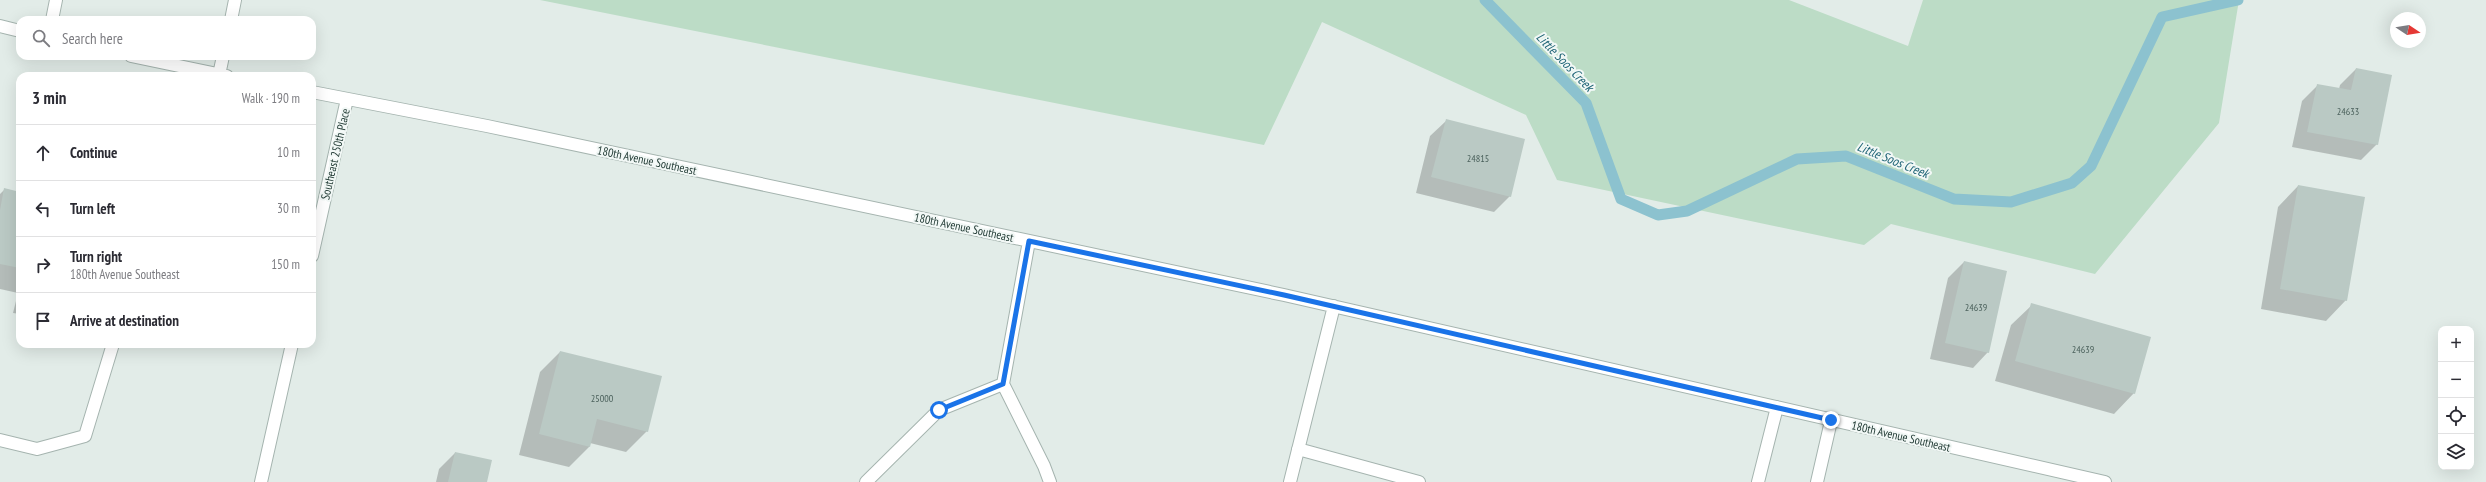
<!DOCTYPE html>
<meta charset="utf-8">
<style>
:root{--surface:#fff;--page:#f7f7f7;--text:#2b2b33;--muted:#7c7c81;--line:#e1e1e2}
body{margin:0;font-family:"PT Sans Narrow",sans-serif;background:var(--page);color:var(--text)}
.controls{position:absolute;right:12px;bottom:12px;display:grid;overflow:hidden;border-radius:8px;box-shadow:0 4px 16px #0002}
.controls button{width:36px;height:36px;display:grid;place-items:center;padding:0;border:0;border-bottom:1px solid var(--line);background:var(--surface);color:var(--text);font:20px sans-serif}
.compass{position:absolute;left:2390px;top:12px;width:36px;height:36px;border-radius:50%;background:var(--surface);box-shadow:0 4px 16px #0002;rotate:102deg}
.stop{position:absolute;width:12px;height:12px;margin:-9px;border:3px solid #1a73e8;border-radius:50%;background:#fff}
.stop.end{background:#1a73e8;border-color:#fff;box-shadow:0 1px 4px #0008}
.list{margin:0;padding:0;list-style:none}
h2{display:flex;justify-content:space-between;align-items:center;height:52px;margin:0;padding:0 16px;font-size:17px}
h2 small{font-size:13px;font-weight:400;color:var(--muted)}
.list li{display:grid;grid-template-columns:26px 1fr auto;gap:12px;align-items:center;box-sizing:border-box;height:56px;padding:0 16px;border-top:1px solid var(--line)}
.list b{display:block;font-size:15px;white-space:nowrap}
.list p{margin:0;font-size:13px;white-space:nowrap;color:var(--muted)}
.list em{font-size:13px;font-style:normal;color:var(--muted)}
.icon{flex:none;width:22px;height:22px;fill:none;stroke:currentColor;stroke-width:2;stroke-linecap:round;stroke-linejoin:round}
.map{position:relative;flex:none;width:2486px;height:482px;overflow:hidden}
.search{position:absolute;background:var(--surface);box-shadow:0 4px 16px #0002;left:16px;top:16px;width:300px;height:44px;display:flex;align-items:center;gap:10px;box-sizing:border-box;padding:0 14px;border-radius:12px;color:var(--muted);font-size:15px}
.panel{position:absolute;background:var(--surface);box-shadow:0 4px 16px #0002;left:16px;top:72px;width:300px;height:276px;border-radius:12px}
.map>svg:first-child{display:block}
</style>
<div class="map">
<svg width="2486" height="482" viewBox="0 0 2486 482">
<rect width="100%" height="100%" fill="#e2ece8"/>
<!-- green -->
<path fill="#bcdcc6" d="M540,0h1249l119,46 15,-46h316l-20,123 -124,151 -204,-50 -27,21 -307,-65 -31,-65 -204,-93 -58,123z"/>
<!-- shadow -->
<path fill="#0003" d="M2356,69l21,75 -16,16 -69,-13 10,-46 16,-16 21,4 1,-4z
M1446,121l64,75 -16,16 -78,-19 14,-57z
M2298,186l48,114 -20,21 -65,-12 17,-102z
M5,189l15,4v121l-7,-1 5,-20 -18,-4v-95z
M1964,262l24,90 -15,16 -43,-9 18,-81z
M2032,305l102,88 -20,21 -119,-33 16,-56z
M560,352l87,79 -21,21 -36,-9 -1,4 -20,20 -50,-12 21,-83z
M455,453l31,29h-50l3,-13z"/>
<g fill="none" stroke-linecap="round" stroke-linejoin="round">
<!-- stream -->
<path stroke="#8cc2cf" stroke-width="11" d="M1485,0l101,103 35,96 37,16 29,-4 110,-52 49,-3 108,43 57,3 61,-19 19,-17 71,-149 76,-17"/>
</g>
<!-- building -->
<path fill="#bac9c4" d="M2356,68l36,7 -14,70 -71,-13 10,-48 34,6z
M1446,119l79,20 -14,58 -80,-20z
M2298,185l67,12 -18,104 -67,-12z
M4,188l16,4v76l-20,-4v-54z
M1964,261l43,10 -18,82 -44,-10z
M2031,303l120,34 -16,57 -120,-33z
M560,351l102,25 -14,56 -51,-13 -7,28 -51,-13z
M455,452l37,8 -5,22h-39z"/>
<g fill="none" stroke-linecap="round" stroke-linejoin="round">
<defs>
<path id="minor" d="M52,20l4,-20
M231,20l4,-20
M0,26l20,5
M131,56l96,20
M219,75l4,-19
M312,92l175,34 797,169 821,187
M312,256l35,-157
M1003,384l41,82 6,16
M0,440l37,9 48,-13 28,-92
M1298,449l121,33
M261,482l31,-138
M866,482l73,-72 64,-26 26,-143
M1290,482l44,-176
M1758,482l19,-75
M1817,482l14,-61"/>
</defs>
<!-- minor casing -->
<use href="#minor" stroke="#a5b4af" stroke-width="14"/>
<!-- minor -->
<use href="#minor" stroke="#fff" stroke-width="12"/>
</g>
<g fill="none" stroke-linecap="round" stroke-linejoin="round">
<!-- route -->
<path stroke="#1a73e8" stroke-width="5" d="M939,410l64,-26 26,-143 255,54 547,125"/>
</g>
<g text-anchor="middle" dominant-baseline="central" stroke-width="4" stroke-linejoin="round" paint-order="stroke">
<!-- number labels -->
<g font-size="10" fill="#495f5a">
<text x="2348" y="111">24633</text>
<text x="1478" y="158">24815</text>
<text x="1976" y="307">24639</text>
<text x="2083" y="349">24639</text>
<text x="602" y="398">25000</text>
</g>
<!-- street labels -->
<g font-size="12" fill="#233c36" stroke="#f2f8f6">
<text transform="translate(335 154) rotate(-77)">Southeast 250th Place</text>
<text transform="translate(647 160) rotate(12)">180th Avenue Southeast</text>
<text transform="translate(964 227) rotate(12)">180th Avenue Southeast</text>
<text transform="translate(1901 436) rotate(13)">180th Avenue Southeast</text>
</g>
<!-- water labels -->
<g font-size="13" font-style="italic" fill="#1f6476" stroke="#f2f8f6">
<text transform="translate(1565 62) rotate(46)">Little Soos Creek</text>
<text transform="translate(1893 160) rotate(22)">Little Soos Creek</text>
</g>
</g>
</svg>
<div class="controls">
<button>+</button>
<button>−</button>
<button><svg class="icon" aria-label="locate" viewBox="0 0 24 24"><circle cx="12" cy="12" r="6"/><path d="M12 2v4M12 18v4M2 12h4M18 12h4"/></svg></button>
<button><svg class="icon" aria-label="layers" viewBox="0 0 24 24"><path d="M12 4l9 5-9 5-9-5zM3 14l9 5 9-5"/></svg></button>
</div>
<svg class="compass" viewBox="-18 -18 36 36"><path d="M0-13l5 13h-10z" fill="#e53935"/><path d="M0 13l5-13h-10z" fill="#7c7c81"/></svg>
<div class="stop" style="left:939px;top:410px"></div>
<div class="stop end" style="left:1831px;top:420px"></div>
<div class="search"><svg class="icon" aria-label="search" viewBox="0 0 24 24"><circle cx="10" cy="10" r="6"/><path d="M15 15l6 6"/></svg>Search here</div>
<section class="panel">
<h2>3 min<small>Walk · 190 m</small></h2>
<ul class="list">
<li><svg class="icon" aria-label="ahead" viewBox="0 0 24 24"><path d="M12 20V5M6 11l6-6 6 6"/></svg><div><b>Continue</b></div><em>10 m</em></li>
<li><svg class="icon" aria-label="left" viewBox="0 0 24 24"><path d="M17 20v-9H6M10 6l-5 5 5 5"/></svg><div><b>Turn left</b></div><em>30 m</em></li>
<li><svg class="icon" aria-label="right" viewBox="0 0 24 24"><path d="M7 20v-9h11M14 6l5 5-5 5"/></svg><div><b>Turn right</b><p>180th Avenue Southeast</p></div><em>150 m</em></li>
<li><svg class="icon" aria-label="arrive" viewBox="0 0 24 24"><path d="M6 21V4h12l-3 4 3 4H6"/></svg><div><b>Arrive at destination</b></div></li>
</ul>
</section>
</div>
